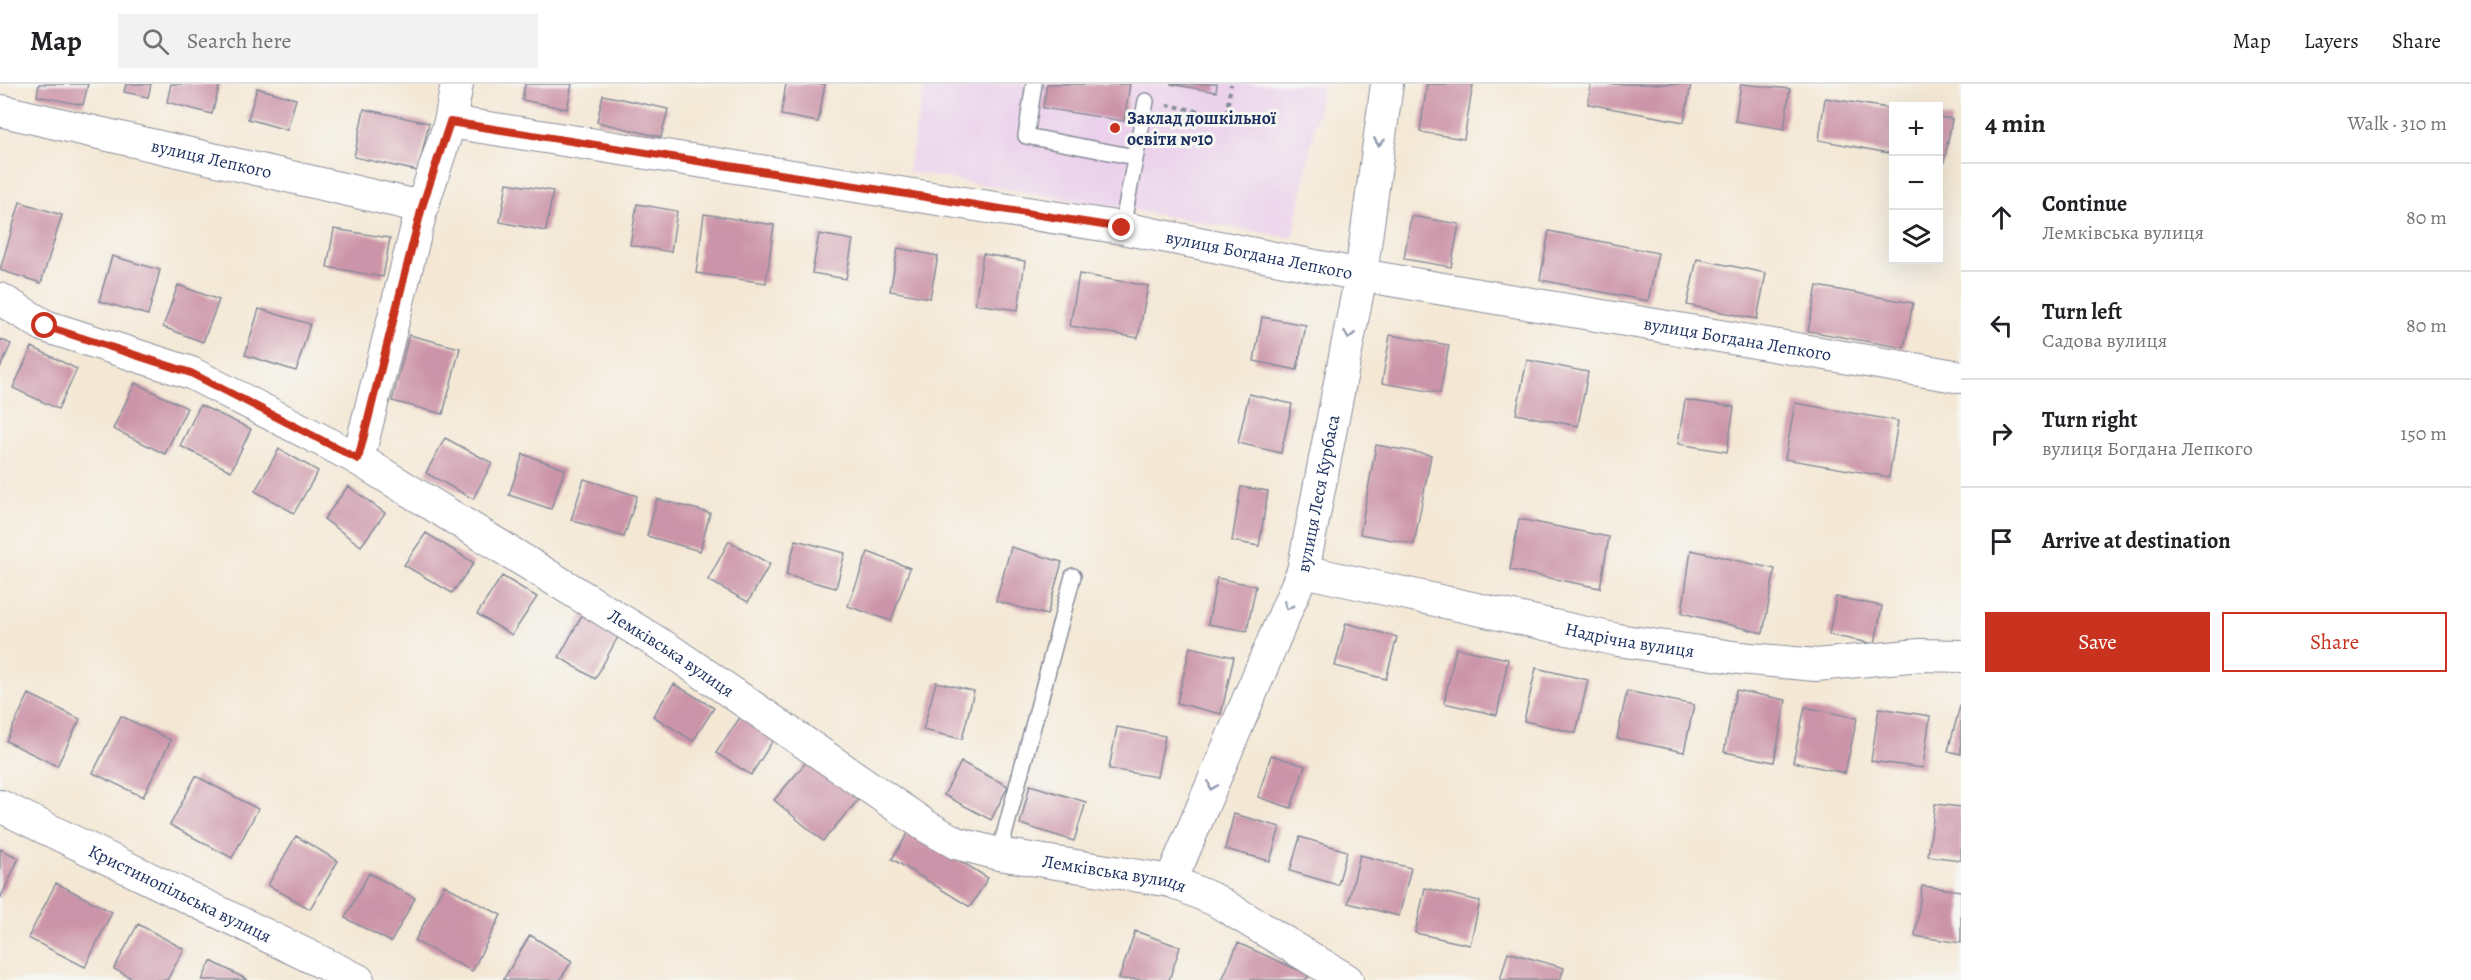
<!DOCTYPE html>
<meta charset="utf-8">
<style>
:root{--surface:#fff;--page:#f2f2f2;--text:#202124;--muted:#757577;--line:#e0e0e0;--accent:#c8321e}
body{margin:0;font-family:Alegreya,serif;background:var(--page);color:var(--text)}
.controls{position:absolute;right:18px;top:18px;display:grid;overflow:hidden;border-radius:0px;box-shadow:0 6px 24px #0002}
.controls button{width:54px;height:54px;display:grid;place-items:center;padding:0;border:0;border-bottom:2px solid var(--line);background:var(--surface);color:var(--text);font:30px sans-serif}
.stop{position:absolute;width:18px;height:18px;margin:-14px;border:4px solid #c8321e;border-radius:50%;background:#fff}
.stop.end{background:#c8321e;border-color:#fff;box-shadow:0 2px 6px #0008}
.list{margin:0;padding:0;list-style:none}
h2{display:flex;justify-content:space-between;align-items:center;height:78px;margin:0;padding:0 24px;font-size:26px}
h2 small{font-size:20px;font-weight:400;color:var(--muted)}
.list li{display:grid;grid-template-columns:39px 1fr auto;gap:18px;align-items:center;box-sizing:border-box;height:108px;padding:0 24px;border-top:2px solid var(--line)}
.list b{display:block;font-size:22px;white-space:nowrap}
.list p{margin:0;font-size:20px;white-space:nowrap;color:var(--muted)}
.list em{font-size:20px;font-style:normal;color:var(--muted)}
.actions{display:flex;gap:12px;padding:18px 24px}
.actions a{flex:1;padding:14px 0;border:2px solid var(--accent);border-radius:0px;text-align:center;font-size:21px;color:var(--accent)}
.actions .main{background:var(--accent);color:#fff}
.icon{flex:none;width:33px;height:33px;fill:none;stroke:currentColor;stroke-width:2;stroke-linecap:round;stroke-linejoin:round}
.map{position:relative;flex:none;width:1961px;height:896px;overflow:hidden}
header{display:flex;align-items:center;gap:36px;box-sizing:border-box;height:84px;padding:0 30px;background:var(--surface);border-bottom:2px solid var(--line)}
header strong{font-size:28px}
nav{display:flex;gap:33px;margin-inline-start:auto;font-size:21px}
.search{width:420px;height:54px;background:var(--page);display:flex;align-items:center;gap:15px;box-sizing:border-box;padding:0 21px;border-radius:0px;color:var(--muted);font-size:22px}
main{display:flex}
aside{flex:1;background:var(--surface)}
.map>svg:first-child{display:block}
</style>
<header>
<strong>Map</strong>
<div class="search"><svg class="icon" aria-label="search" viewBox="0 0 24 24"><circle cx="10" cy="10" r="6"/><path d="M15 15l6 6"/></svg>Search here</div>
<nav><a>Map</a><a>Layers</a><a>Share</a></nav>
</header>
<main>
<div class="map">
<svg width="1961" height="896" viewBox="0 0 1961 896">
<rect width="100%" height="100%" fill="#f6f6f2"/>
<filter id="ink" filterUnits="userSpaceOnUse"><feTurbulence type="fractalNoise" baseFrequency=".0167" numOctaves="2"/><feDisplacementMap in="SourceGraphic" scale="12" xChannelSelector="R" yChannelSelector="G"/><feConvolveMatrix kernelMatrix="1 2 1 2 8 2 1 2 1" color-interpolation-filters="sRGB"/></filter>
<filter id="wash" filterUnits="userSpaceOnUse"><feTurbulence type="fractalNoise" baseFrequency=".008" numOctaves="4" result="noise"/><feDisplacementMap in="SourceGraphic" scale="24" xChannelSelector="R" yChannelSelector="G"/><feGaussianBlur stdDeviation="1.35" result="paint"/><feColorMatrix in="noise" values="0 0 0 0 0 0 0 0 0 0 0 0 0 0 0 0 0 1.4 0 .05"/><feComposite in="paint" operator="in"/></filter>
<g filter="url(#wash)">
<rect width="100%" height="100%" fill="#f4e8d5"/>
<!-- built -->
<path fill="#ebd1eb" d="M924,0h399l-30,154 -385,-66z"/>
<g id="blocks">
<!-- building -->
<path fill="#cc94a8" d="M39,0h49l-5,21 -46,-9z
M126,0h25l-3,13 -24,-5z
M171,0h49l-8,30 -45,-12z
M525,0h47l-5,25 -45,-9z
M786,0h39l-7,38 -37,-7z
M1047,0h83l-6,37 -81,-13z
M1170,0h47l-1,8z
M1427,0h46l-9,55 -44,-7z
M1591,0h100l-7,38 -96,-18z
M1741,0l49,5 -6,40 -49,-8z
M257,4l39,11 -9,31 -39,-11z
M603,11l65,14 -7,28 -64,-15z
M1825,14l69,11v45l-75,-14z
M364,25l65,14 -11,48 -64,-14z
M1938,33l14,2 -8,44 -6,-1z
M507,99l46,8 -7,40 -46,-9z
M20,118l42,13 -21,68 -41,-13z
M637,120l40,7 -6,41 -41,-7z
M704,130l70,11 -8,58 -70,-10z
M1411,132l48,8 -8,43 -47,-8z
M334,145l56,9 -7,39 -56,-10z
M1549,147l109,22 -10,48 -108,-21z
M819,150l34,6 -7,39 -34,-6z
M898,164l40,8 -8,42 -40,-7z
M983,170l42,7 -7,49 -43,-6z
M112,172l48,14 -12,45 -49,-14z
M1697,175l69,14 -9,46 -70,-14z
M1079,190l69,12 -10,52 -68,-12z
M178,201l41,15 -16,42 -40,-15z
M1817,202l96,17 -9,45 -96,-17z
M259,225l51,15 -14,47 -51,-16z
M1262,233l44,8 -9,45 -43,-9z
M409,251l51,13 -17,66 -51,-13z
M1390,251l59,10 -9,48 -58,-10z
M0,255l11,5 -11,24z
M32,263l45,22 -19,40 -45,-21z
M1527,276l61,12 -10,54 -62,-12z
M135,299l52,25 -22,46 -52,-25z
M1249,310l43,10 -11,49 -43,-10z
M1685,316l49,7 -7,45 -49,-8z
M1795,319l103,18 -9,56 -104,-18z
M200,321l51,24 -20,42 -51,-25z
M445,354l47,25 -19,36 -47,-26z
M1376,361l55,10 -17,89 -54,-10z
M279,365l39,22 -24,42 -39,-22z
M523,370l42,15 -14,40 -42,-14z
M584,395l53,17 -13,41 -53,-17z
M348,402l37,27 -24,33 -37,-27z
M1241,403l27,4 -9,55 -27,-5z
M657,415l53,14 -10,38 -53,-15z
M1519,435l90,18 -9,51 -90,-18z
M426,449l48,30 -22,30 -48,-28z
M796,456l49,13 -9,35 -50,-13z
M729,457l41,23 -22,38 -40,-22z
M1011,463l51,15 -15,53 -51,-14z
M1691,466l84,19 -12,64 -81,-20z
M868,468l42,16 -19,53 -43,-15z
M502,492l35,21 -25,38 -35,-21z
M1217,494l39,8 -9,45 -39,-7z
M1836,513l46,9 -7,38 -46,-9z
M585,526l35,23 -25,46 -36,-22z
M1346,539l51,14 -11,42 -51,-13z
M1190,563l44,10 -13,57 -44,-11z
M1456,564l52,11 -11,56 -53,-12z
M1536,584l52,12 -12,53 -52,-12z
M936,598l38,9 -12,48 -39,-9z
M674,600l40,24 -21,33 -40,-25z
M1736,606l50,10 -12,62 -50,-10z
M1627,607l67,14 -10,47 -67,-14z
M29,610l51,25 -23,47 -51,-25z
M1961,618v52l-13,-3z
M1805,623l52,11 -12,55 -52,-11z
M1879,624l51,8 -7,52 -52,-7z
M745,626l34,21 -28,44 -35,-22z
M121,632l50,24 -28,57 -50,-24z
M1117,643l48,9 -8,41 -48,-8z
M1271,671l34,11 -14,42 -33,-11z
M809,675l49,41 -35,41 -49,-41z
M961,678l47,24 -17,34 -47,-25z
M196,692l62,33 -26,49 -62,-33z
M1030,701l56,17 -12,39 -54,-17z
M1935,720l26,3v53l-33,-4z
M1234,730l46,13 -10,34 -45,-12z
M910,746l78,48 -18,29 -78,-48z
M296,752l42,25 -28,48 -42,-24z
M1300,753l47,14 -9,34 -48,-14z
M0,765l19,9 -19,41z
M1360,771l51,13 -12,48 -51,-13z
M369,789l46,25 -24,44 -46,-24z
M56,799l56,29 -27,55 -57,-29z
M444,801l57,30 -29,56 -57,-30z
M1922,802l39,5v52l-46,-7z
M1425,804l55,13 -10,44 -55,-12z
M138,840l46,25 -17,31h-32l-21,-11z
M1135,847l45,16 -11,33 -50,-1z
M530,851l42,26 -12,19h-57z
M1238,859l71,32 -3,5h-84z
M1508,868l56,16 -4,12h-60z
M211,877l37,19h-46z"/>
</g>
</g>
<g filter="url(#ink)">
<use href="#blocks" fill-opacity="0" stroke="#888c9a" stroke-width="1.5"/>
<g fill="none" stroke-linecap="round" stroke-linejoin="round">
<defs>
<path id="service" d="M1034,0l-8,52 109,21
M1122,144l24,-127
M999,770l74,-278"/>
<g id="minor">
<path id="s1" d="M3,27l419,96"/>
<path id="s2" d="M450,38l672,106 239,47 600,102"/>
<path id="s3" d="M0,215l45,27 146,47 167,86 313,192 255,175 30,17 43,11 172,27 44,19 132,80"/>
<path d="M358,375l64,-252 28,-85 7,-38"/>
<path id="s4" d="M1303,487l315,69 122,18 76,7 104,-10 41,1"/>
<path id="s5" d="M0,722l358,174"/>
<path id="s6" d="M1171,797l132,-310 58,-296 26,-191"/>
</g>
</defs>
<!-- service casing -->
<use href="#service" stroke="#888c9a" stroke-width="18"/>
<!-- minor casing -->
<use href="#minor" stroke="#888c9a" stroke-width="34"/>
<!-- path -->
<path stroke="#888c9a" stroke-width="4" stroke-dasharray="4.5 4.5" stroke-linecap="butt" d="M1167,21l59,11 5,-32"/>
<!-- service -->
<use href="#service" stroke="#fff" stroke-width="15"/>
<!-- minor -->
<use href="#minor" stroke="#fff" stroke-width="32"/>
</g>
<!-- one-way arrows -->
<defs><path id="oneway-chevron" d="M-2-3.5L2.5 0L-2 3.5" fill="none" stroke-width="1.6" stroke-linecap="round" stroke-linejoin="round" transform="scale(1.5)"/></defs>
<g stroke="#8d97ae">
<use href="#oneway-chevron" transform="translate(1379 58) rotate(98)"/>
<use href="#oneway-chevron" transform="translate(1349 251) rotate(101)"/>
<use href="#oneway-chevron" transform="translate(1288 522) rotate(113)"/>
<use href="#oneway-chevron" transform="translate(1212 702) rotate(113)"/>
</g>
</g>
<g fill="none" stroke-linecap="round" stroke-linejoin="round" filter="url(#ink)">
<!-- route -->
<path stroke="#c8321e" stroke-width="8" d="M45,242l146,47 167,86 64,-252 28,-85 672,106"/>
</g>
<!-- markers -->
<circle fill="#c8321e" stroke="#f6f6f2" stroke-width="2" cx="1115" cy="44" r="6"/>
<g text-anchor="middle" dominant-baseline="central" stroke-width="6" stroke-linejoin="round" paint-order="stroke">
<!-- poi labels -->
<g font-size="18" font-weight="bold" fill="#1b2f5e" stroke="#f6f6f2" text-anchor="start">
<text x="1127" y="34">Заклад дошкільної<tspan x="1127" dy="21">освіти №10</tspan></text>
</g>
<!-- street labels -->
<g font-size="18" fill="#1b2f5e" stroke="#f6f6f2">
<text stroke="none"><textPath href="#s1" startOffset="214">вулиця Лепкого</textPath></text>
<text stroke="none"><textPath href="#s2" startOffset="820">вулиця Богдана Лепкого</textPath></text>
<text stroke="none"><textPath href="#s2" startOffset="1306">вулиця Богдана Лепкого</textPath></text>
<text stroke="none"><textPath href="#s6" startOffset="416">вулиця Леся Курбаса</textPath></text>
<text stroke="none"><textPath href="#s4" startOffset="334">Надрічна вулиця</textPath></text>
<text stroke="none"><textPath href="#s3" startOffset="762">Лемківська вулиця</textPath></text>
<text stroke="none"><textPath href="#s3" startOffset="1266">Лемківська вулиця</textPath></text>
<text stroke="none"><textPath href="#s5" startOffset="200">Кристинопільська вулиця</textPath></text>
</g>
</g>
</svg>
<div class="controls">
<button>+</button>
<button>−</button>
<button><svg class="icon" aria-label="layers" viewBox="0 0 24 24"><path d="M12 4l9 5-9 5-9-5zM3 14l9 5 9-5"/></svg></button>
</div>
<div class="stop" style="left:45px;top:242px"></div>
<div class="stop end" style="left:1122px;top:144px"></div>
</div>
<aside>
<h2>4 min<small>Walk · 310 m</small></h2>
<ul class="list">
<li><svg class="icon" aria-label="ahead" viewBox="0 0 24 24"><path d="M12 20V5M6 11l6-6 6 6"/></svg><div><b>Continue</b><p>Лемківська вулиця</p></div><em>80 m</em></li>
<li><svg class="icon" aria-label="left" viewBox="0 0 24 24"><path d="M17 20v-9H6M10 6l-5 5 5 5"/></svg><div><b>Turn left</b><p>Садова вулиця</p></div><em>80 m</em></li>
<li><svg class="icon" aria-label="right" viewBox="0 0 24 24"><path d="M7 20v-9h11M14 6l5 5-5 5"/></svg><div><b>Turn right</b><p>вулиця Богдана Лепкого</p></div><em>150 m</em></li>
<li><svg class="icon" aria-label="arrive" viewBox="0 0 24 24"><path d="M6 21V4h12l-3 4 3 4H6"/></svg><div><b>Arrive at destination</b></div></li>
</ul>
<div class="actions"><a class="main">Save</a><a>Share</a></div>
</aside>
</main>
